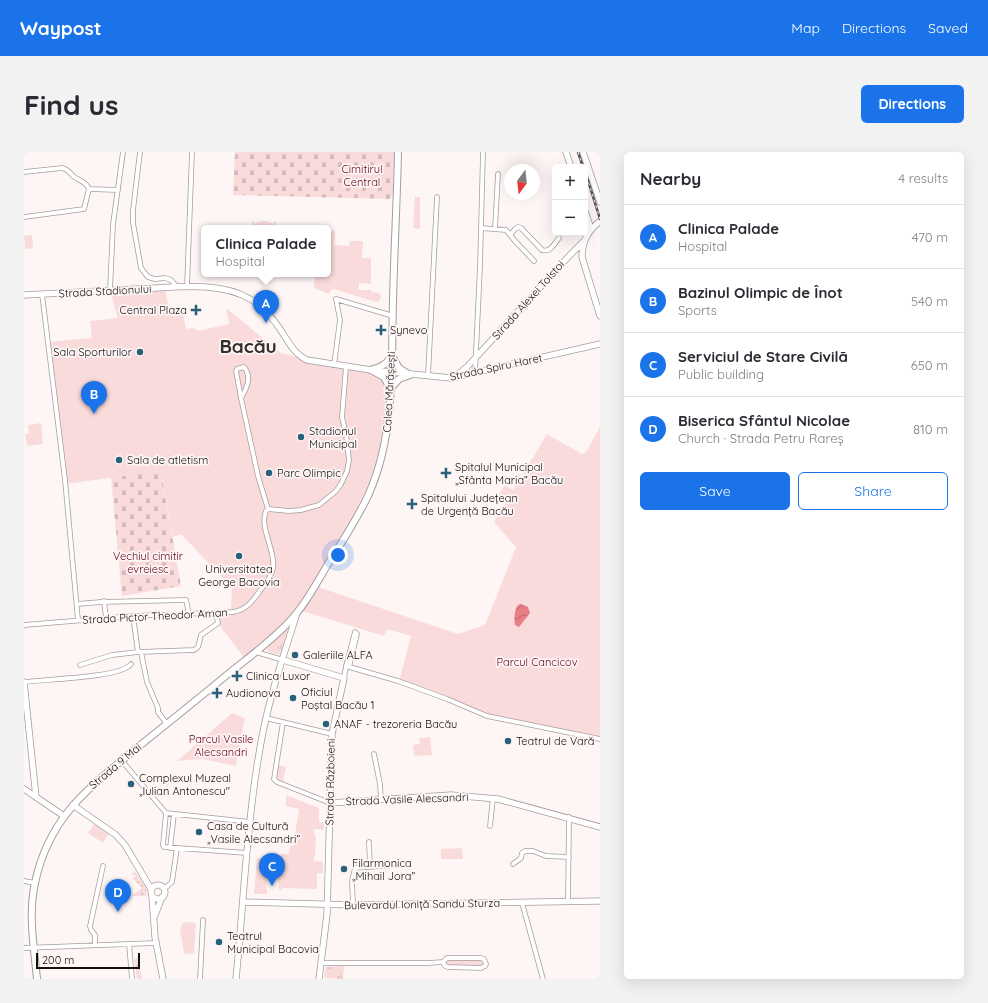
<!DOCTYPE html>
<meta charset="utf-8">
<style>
:root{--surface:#fff;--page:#f2f2f3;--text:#2b2b33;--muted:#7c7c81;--line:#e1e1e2;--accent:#1a73e8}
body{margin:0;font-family:Quicksand,sans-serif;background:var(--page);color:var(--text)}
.controls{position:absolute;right:12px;top:12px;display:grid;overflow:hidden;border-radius:6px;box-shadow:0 4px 16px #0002}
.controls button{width:36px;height:36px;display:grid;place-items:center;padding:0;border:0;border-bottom:1px solid var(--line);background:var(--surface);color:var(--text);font:20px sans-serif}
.compass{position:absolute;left:480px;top:12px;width:36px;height:36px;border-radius:50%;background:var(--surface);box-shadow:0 4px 16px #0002;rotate:195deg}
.scale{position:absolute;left:12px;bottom:10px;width:104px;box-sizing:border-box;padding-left:4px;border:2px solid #131010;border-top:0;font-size:11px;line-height:14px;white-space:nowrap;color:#131010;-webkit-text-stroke:3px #fef5f5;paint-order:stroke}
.you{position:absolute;left:314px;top:403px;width:14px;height:14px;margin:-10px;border:3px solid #fff;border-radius:50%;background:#1a73e8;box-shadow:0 0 0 6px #1a73e833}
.badge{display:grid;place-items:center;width:26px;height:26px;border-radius:50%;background:var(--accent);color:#fff;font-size:13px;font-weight:700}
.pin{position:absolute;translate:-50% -33px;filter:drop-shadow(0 1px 2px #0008)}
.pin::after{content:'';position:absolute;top:21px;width:14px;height:12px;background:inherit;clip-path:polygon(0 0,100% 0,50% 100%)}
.popup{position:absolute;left:177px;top:73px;width:130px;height:52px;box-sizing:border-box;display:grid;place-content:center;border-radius:6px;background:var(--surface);filter:drop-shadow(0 1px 3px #0005);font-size:13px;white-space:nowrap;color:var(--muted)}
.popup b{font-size:15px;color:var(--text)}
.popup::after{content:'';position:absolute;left:50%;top:100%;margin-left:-8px;border:8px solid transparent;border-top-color:var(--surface)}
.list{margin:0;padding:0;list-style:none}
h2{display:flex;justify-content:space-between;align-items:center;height:52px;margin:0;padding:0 16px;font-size:17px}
h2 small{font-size:13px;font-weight:400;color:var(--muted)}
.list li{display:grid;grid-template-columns:26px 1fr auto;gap:12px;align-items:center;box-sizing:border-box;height:64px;padding:0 16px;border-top:1px solid var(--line)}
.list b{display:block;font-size:15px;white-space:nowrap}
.list p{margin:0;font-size:13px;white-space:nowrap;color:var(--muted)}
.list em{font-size:13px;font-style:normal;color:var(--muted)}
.actions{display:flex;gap:8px;padding:12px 16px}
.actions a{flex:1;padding:9px 0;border:1px solid var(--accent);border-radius:6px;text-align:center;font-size:14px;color:var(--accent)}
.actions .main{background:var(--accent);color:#fff}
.map{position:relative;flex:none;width:576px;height:827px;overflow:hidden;border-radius:6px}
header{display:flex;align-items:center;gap:24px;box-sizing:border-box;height:56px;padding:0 20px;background:var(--accent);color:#fff}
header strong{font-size:19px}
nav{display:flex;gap:22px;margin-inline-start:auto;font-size:14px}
.intro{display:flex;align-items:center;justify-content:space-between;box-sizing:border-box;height:96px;padding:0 24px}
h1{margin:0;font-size:28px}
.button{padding:10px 18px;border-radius:6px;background:var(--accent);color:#fff;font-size:14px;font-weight:700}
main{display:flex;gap:24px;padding:0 24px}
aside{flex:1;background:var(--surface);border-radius:6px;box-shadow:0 4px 16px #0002}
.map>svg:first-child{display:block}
</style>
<header>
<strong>Waypost</strong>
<nav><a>Map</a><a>Directions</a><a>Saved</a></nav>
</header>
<div class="intro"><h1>Find us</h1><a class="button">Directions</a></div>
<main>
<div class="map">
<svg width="576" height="827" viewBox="0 0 576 827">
<defs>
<pattern id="grass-tufts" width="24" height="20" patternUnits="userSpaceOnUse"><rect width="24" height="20" fill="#fadbdc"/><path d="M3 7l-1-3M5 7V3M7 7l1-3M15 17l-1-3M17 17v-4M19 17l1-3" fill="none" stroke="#d5bbbc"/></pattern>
<pattern id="cemetery-stones" width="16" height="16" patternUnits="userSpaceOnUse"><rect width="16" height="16" fill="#fadbdc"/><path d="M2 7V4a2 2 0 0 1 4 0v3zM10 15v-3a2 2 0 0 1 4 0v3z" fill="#d5bbbc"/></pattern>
<pattern id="garden-dots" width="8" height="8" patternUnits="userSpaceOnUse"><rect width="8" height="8" fill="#fadbdc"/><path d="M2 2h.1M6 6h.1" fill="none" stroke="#d5bbbc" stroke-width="1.8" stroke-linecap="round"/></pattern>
<pattern id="water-waves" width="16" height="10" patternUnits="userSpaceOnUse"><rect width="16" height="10" fill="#e87f87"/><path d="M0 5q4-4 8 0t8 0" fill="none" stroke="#bb676d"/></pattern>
</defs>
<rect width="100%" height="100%" fill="#fef5f5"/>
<!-- grass -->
<path fill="url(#grass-tufts)" d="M262,478l2,1 -7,22 -3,2 -11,-4v-3z
M114,806l4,21h-5l-3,-20z
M422,808h37l2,4 -3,2 -34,-1 -3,-2z
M320,814l-1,13 -19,-1 2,-11z"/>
<!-- cemetery -->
<path fill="url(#cemetery-stones)" d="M211,0h159l-1,43 -3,4 -157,-4z
M137,319l20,115 -59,10 -11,-119z"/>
<!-- park -->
<path fill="#fadbdc" d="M391,45h5v32l-7,-1z
M228,69h2v3c6,-4 14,-5 19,1v-3h3v6h-24z
M304,79h7l-1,14 15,1 1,-5h13l-1,17h9v26l-12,-1v7h12v2l9,1 1,4 -2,4 -3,1 -42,-13 -3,1 -2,4 -15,-6 1,-14h13z
M8,83l1,13 -8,1 -1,-13z
M141,136l5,27 13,-2 3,16 7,-1 5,3 31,-7 -3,-16 55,45 27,7 83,13 -3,53 -17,63 -56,97 143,48 27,-9 31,-78 -22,-25 53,-88 35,20 4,-2 14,-25v313l-113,-24 -88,-34 12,-46 -24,-7 -3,7 -85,-26 -53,50 -23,-30 -5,-7 -2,-10 15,-1 1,-24 -51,-54 -8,3 -12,-66 -96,13 -16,-142 43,-4 -2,-17 28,-3 -8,-28z
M17,271l2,21 -16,2 -2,-12h4l-1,-9z
M481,333l8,5 -8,12 -8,-4z
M208,561l13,5 -5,24 -4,24 -34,-7 -25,2z
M406,585l2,18 -18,1 -1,-11 7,-1 -1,-6z
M253,613l9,2 -3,15 -8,-3z
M262,643l33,13v14h5v8l-10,-1v6h2l-1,22h-1v4l9,1v11h-6v16l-35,-1 -1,2h-2v-7h-1v-3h-3v-3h-4v2h-4l-1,10h1v5h-13l3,-36 23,3 1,-7h8l1,-8h3l2,-9h1l1,-3h-2l4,-25 -13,-3z
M70,672l15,10 -6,9 -15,-10z
M438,696l1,11h-22v-10z
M160,770l12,1 -2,30 -10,1 -4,-24 2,-6z"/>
<!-- garden -->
<path fill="url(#garden-dots)" d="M108,720l4,1 10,14 1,9h-15l10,-8 -9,-9 3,-3 -3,-1z"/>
<!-- water -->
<path fill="url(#water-waves)" d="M497,452l7,3 2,6 -11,14 -4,-2c-1,-5 -1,-15 3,-20z"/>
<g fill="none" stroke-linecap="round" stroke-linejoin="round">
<defs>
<path id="street" d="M116,0l-7,58v13l8,45 7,9 7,2 10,-1 6,2 6,7
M0,20l38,-4c6,1 7,4 11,8 6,5 13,5 16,13l29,1
M0,65l60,-8 5,-20
M457,76l25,2 9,11 19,20
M471,77l3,-55
M486,83l5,-6 3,-2 3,1 21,22c8,3 12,-6 17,-12
M163,135l5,-135
M86,138l3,-66 10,-72
M18,142l23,186 13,140
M312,147l57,17
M310,213l6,-45 -4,-21
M220,215c8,10 3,21 -3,31l-5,-27 1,-2z
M451,221l5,-107 3,-114
M404,224l9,-179
M217,246l17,78 10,33
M80,449l2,17
M53,452l24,-2 85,-2 3,14
M109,464l5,36
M0,473l109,-9 100,-4c13,-2 19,-10 26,-20 5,-7 13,-15 14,-24 3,-17 -14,-40 -7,-57l2,-2 21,2 12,-1 18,-5 17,-14 5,-7 6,-13 2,-11 -3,-26 -4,-17 4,-50
M117,500l6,30 11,26v4l9,12
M232,500l27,8
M56,513l32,-10 26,-3 56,-2 4,-3 3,-12 17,-12 -2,-10
M322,514l9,-34 2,2 -8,33
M320,526l2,-12 52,15 49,18 40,17 113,23
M0,530c21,-3 97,-4 107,-18
M242,566l66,16
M259,570l-9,57 3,3 53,21
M350,602l6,30 1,16
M98,609l44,52 84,9
M142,661l-3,32 1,2 83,6
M466,674l3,-28
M345,690l1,25
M146,696l4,-34
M489,712l8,-6 1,-5 3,-2h8l13,5 23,1
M0,729l11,2
M140,737l8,-7 5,-34
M544,749l1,-84
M498,751l21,76
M329,753l-1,-24 3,-13 53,-4
M105,792l3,35
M71,793v-10l-4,-5 -1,-4 13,-60
M0,796l132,-5
M298,811h106l15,-1 4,-4h34l3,1 2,5 -1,2 -4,2 -33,-1 -3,-1 -2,-4
M176,827l3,-59"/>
<path id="secondary" d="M542,0l5,15
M559,0l17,50
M561,59l6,18
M576,69c-12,10 -18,20 -18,36l18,59
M0,143c38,-2 75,-4 113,-6 36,-1 81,-9 113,10 13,7 22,18 30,30 8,12 14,25 27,31l64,10 80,8 149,-34
M432,224l11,-9 103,-112 14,-14
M259,508l61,18 -12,56 -5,180 -8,65
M0,530l12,115
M0,637l40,27
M306,651l121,-8 47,4 102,28
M49,653l43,30 9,10 26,44
M127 740a7 7 0 1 1 14 0a7 7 0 1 1-14 0Z
M128,744l3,41 8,42
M219,750l110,3 247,-4
M131,763l7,-18
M212,827c8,-81 11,-163 26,-242 8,-42 22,-83 35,-124"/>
<path id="primary" d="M368,204l7,12 11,7
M347,218l13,7 6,11
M347,218c9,-3 16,-5 20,-14
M367,236l8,-9 11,-4
M13,827c-3,-32 -9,-65 -2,-96 14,-67 54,-95 103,-136 30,-24 60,-48 90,-73 20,-16 42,-32 59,-50 17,-17 29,-40 41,-60 13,-20 26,-41 37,-62 31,-62 26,-133 28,-200 1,-50 4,-100 5,-150"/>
</defs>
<!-- street casing -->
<use href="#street" stroke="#a59d9d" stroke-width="5.5"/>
<!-- secondary casing -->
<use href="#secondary" stroke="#a59d9d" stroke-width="7"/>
<!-- primary casing -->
<use href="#primary" stroke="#a59d9d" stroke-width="8"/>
<!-- street -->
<use href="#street" stroke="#fff" stroke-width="4"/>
<!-- secondary -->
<use href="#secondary" stroke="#fff" stroke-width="5.5"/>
<!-- primary -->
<use href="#primary" stroke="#fff" stroke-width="6"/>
<defs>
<path id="rail" d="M554,0l5,15
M561,19l15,48"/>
</defs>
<!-- rail casing -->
<use href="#rail" stroke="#565252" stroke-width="2.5"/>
<!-- rail -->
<use href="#rail" stroke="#fef5f5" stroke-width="1" stroke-dasharray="3" stroke-linecap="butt"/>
</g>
<!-- markers -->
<g fill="#27617a" stroke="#fef5f5" stroke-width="1.5">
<path d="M170 152h4v4h4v4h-4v4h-4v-4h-4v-4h4z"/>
<path d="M355 172h4v4h4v4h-4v4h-4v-4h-4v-4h4z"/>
<circle cx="116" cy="200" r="4"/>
<circle cx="277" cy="285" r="4"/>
<circle cx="95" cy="308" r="4"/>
<circle cx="245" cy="321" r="4"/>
<path d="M420 315h4v4h4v4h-4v4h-4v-4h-4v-4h4z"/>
<path d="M386 346h4v4h4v4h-4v4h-4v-4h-4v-4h4z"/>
<circle cx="215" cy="404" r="4"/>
<circle cx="271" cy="503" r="4"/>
<path d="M211 518h4v4h4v4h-4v4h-4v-4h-4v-4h4z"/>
<path d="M191 535h4v4h4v4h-4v4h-4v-4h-4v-4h4z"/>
<circle cx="269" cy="546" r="4"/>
<circle cx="302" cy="572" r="4"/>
<circle cx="484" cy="589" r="4"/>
<circle cx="107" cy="632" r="4"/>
<circle cx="175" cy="680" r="4"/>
<circle cx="320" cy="717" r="4"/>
<circle cx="195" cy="790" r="4"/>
</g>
<g text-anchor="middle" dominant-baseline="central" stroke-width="3.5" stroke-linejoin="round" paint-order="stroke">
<!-- park labels -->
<g font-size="11" fill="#64001b" stroke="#fef5f5">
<text x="338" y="17">Cimitirul<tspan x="338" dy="13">Central</tspan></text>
<text x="124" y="404">Vechiul cimitir<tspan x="124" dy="13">evreiesc</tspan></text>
<text x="513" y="510">Parcul Cancicov</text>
<text x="197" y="587">Parcul Vasile<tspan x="197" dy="13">Alecsandri</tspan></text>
</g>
<!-- street labels -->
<g font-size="11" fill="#131010" stroke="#fef5f5">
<text transform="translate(81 139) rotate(-3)">Strada Stadionului</text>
<text transform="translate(504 148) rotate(-48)">Strada Alexei Tolstoi</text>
<text transform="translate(472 215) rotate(-12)">Strada Spiru Haret</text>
<text transform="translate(365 240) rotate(-87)">Calea Mărășești</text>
<text transform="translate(131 464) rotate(-3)">Strada Pictor Theodor Aman</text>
<text transform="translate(91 614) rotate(-40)">Strada 9 Mai</text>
<text transform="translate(306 630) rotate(-89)">Strada Războieni</text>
<text transform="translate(383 647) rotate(-2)">Strada Vasile Alecsandri</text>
<text transform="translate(398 752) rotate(-1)">Bulevardul Ioniță Sandu Sturza</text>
</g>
<!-- poi labels -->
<g font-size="11" fill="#131010" stroke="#fef5f5" text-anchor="start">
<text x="163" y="158" text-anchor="end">Central Plaza</text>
<text x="366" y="178">Synevo</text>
<text x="108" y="200" text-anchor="end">Sala Sporturilor</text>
<text x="285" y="279">Stadionul<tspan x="285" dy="13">Municipal</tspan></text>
<text x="103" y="308">Sala de atletism</text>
<text x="431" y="315">Spitalul Municipal<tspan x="431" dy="13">„Sfânta Maria” Bacău</tspan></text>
<text x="253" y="321">Parc Olimpic</text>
<text x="397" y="346">Spitalului Județean<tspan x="397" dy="13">de Urgență Bacău</tspan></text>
<text x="215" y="417" text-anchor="middle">Universitatea<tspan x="215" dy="13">George Bacovia</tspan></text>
<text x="279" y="503">Galeriile ALFA</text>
<text x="222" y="524">Clinica Luxor</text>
<text x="277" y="540">Oficiul<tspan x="277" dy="13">Poştal Bacău 1</tspan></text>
<text x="202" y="541">Audionova</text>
<text x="310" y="572">ANAF - trezoreria Bacău</text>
<text x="492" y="589">Teatrul de Vară</text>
<text x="115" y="626">Complexul Muzeal<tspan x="115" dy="13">„Iulian Antonescu"</tspan></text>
<text x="183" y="674">Casa de Cultură<tspan x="183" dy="13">„Vasile Alecsandri”</tspan></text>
<text x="328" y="711">Filarmonica<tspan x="328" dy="13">„Mihail Jora”</tspan></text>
<text x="203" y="784">Teatrul<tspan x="203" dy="13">Municipal Bacovia</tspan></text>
</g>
<!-- town labels -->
<g font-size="19" font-weight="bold" fill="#342e2e" stroke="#fef5f5">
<text x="224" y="194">Bacău</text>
</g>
</g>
</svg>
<div class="controls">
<button>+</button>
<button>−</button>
</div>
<svg class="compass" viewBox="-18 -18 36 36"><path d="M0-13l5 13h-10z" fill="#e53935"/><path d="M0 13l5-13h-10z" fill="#7c7c81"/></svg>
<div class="scale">200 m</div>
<div class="you"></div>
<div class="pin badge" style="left:242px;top:171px">A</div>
<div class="popup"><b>Clinica Palade</b>Hospital</div>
<div class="pin badge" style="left:70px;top:262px">B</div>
<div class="pin badge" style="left:248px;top:734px">C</div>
<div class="pin badge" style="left:94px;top:760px">D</div>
</div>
<aside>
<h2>Nearby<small>4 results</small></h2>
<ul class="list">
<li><span class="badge">A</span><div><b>Clinica Palade</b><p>Hospital</p></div><em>470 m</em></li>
<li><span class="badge">B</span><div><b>Bazinul Olimpic de Înot</b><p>Sports</p></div><em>540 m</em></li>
<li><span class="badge">C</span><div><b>Serviciul de Stare Civilă</b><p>Public building</p></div><em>650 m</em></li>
<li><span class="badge">D</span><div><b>Biserica Sfântul Nicolae</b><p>Church · Strada Petru Rareș</p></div><em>810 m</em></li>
</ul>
<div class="actions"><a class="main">Save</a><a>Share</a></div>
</aside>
</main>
